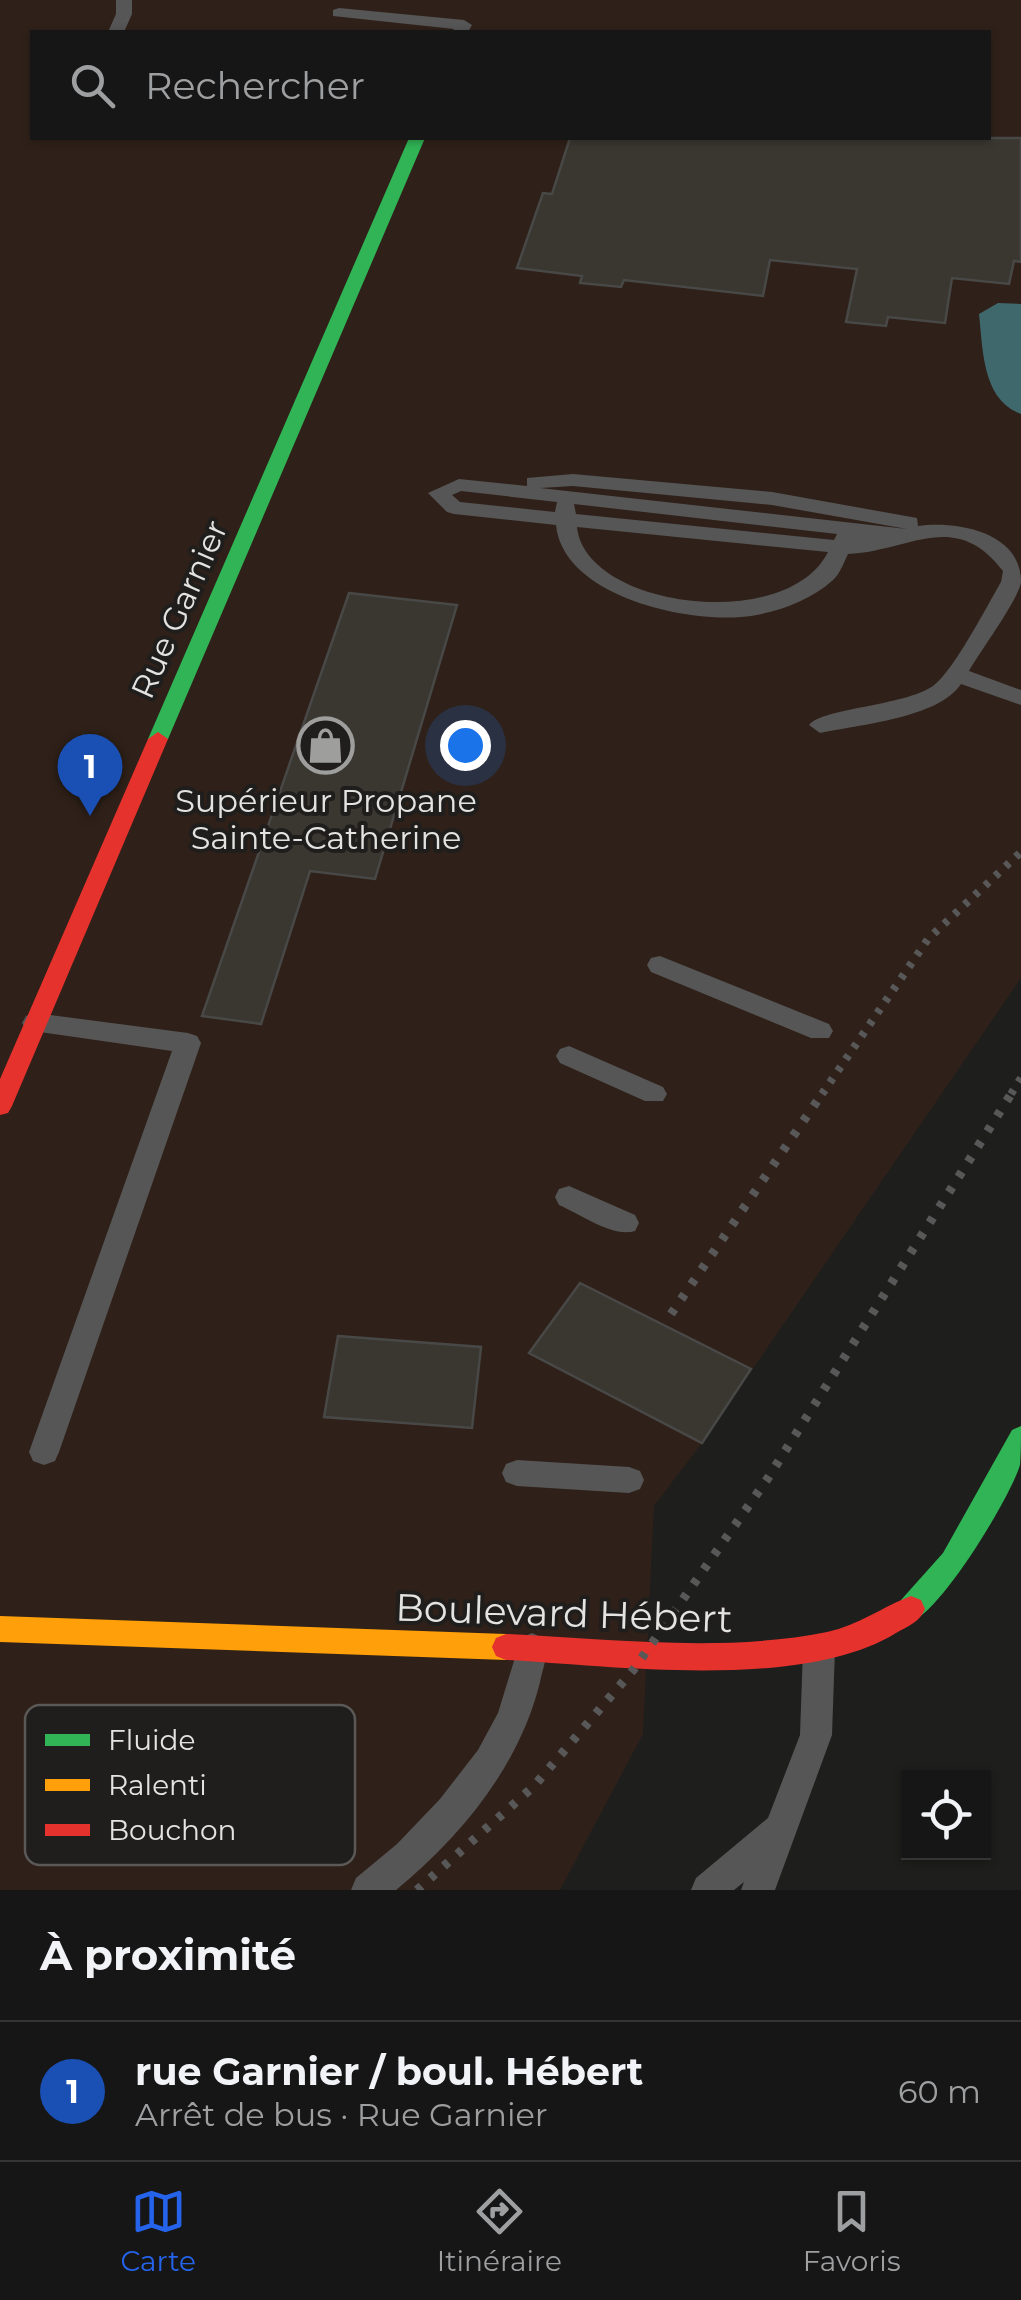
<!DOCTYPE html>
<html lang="fr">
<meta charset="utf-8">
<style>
:root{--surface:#161616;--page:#1f1f1f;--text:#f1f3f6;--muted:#9e9fa1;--line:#353535;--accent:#2563eb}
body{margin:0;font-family:Montserrat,sans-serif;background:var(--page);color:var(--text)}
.controls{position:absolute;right:30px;bottom:30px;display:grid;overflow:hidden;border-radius:0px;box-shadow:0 2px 8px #0004}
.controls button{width:90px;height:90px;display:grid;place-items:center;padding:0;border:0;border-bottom:2px solid var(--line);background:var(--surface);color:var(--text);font:50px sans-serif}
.you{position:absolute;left:465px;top:745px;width:35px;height:35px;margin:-25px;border:8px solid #fff;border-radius:50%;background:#1a73e8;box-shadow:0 0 0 15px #1a73e833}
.badge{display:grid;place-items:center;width:65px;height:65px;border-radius:50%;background:var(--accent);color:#fff;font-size:32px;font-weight:700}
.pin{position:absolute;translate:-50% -82px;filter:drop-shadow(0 2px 5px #0008)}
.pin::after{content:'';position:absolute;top:52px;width:35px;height:30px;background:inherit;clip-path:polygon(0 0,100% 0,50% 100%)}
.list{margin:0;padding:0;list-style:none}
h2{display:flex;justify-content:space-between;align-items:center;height:130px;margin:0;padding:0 40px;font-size:42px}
h2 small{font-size:32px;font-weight:400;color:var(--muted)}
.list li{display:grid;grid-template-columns:65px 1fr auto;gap:30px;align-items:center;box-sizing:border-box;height:140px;padding:0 40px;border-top:2px solid var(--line)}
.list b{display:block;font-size:38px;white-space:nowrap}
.list p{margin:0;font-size:32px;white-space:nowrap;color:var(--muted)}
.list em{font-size:32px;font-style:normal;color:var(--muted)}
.icon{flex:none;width:55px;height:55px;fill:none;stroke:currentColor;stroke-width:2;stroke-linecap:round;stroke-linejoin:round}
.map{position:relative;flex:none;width:1021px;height:1890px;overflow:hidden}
.search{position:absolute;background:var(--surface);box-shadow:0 2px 8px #0004;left:30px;right:30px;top:30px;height:110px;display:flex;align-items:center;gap:25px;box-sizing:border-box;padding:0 35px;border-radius:0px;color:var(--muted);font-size:38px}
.sheet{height:270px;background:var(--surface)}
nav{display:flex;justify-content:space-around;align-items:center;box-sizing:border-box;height:140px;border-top:2px solid var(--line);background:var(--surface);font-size:28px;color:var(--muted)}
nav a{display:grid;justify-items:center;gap:5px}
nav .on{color:var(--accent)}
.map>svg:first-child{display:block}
</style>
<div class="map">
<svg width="1021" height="1890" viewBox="0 0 1021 1890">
<rect width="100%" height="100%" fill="#1e1e1d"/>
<!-- industrial -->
<path fill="#2f2119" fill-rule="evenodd" d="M0,0h1021v978l-319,465 -48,63 -11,228 -83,156h-560zM32,32h956v106h-956z"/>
<!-- water -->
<path fill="#3f686d" d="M998,303l23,1v110c-39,-14 -38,-65 -42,-100z"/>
<!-- building -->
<path fill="#3a3731" stroke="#484847" stroke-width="2.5" d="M570,138h451v124l-7,-1 -5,23 -57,-6 -7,45 -57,-6 -2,9 -40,-4 11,-53 -87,-9 -7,36 -139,-16 -3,7 -41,-4 2,-7 -65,-8 26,-75 9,1z
M349,593l108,12 -82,274 -65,-8 -49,153 -59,-8z
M580,1283l171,86 -49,74 -173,-90z
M338,1336l143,11 -9,81 -148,-11z"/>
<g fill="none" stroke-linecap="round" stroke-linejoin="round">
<!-- lane -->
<path fill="#565656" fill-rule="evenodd" d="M116,0h16v14l-8,18h-16l8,-18z
M339,8l125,12 8,5 -4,7h-16l2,-3 -121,-13v-6z
M573,474l199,18 145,26 1,8c35,-5 103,4 103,56 -3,19 -41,69 -52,89l52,19v15l-60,-21c-22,34 -104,41 -141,49l-11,-8c13,-17 95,-19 124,-39 20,-14 54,-80 68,-104l2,-11c-48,-63 -93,-20 -155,-17 -4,8 -8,20 -15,26 -24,22 -60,34 -92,37 -59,5 -178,-22 -185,-92l-102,-11 -7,-2 -19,-19 31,-14 68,7v-8zM573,486l199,19 135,24 -367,-41zM461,491l96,11 -2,10 -95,-10 -8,-7zM574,504l263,30 -3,6 -258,-26zM577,527l251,25c-41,82 -243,56 -251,-25z
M660,956l169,68 4,7 -4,7h-18l-160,-66 -4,-7 4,-7z
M35,1013l153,20 9,3 4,7 -142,409 -4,9 -11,4 -11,-4 -4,-9 143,-401 -146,-21 -4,-7 4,-7z
M569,1046l94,41 4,7 -4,7h-18l-85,-38 -4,-7 4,-7z
M569,1186l66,29 4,8 -4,8c-22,7 -55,-17 -76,-26l-4,-8 4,-8z
M517,1460l112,7 11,4 4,9 -4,9 -11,4 -112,-7 -11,-4 -4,-9 4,-9z
M532,1633l11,5c7,14 0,29 -3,44 -20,83 -79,155 -144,208h-45l5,-12 41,-34 43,-45 38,-49 20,-37 23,-75z
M819,1634l11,4 5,11 -3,86 -57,155h-34l3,-8 -10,8h-43l5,-12 72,-60 32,-83 3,-86 5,-11z"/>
<!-- fast -->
<path fill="#30b455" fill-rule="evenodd" d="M409,138h16l-257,601 -10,7 -7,-2 -3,-5z
M1021,1426c0,12 0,28 -1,39 -10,33 -78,145 -109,157l-10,-4 -4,-9 4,-9 42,-47 69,-123z"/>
<!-- slow -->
<path fill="#ff9f0a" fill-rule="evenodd" d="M0,1616l506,18 10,4 4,9 -4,9 -10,4 -506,-18z"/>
<!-- jam -->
<path fill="#e5322d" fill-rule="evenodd" d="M158,732l10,7 -156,367 -4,7 -8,2v-36l148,-340z
M911,1596l10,4 4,9c-5,13 -17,17 -29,24 -94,58 -282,33 -390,27l-10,-4 -4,-9 4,-9 10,-4c106,5 216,19 321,-2 32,-7 55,-25 84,-36z"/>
<!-- rail-far1 -->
<path stroke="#585858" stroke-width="8" stroke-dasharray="5 9" stroke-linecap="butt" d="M822,1094l106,-155 93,-87
M1011,1094l10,-16"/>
<!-- rail -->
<path stroke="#585858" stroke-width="9" stroke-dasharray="6 12" stroke-linecap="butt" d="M671,1314l153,-223
M417,1890l117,-104 100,-117 134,-191 245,-387"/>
</g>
<!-- icons -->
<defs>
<symbol id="shop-ring" viewBox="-11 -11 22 22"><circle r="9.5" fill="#1f1e1c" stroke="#9e9e9c" stroke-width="1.5"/><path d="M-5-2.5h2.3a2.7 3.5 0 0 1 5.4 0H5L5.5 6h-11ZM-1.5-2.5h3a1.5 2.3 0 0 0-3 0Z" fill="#9e9e9c"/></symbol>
</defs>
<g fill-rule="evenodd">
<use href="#shop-ring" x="294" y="714" width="63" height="63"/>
</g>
<g text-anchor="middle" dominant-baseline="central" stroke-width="8" stroke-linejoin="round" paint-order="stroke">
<!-- street labels -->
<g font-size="32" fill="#e3e3e1" stroke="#1f1e1c">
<text transform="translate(179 609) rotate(-66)">Rue Garnier</text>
</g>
<!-- poi labels -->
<g font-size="32" fill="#e3e3e1" stroke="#1f1e1c">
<text x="326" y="800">Supérieur Propane<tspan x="326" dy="37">Sainte-Catherine</tspan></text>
</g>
<!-- near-street labels -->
<g font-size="38" fill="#e3e3e1" stroke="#1f1e1c">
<text transform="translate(564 1613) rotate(2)">Boulevard Hébert</text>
</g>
</g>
<!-- legend -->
<rect x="25" y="1705" width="330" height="160" rx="15" fill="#1f1e1c" stroke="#5a5957" stroke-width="2.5"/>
<rect x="45" y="1734" width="45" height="12" fill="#30b455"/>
<rect x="45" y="1779" width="45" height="12" fill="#ff9f0a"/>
<rect x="45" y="1824" width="45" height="12" fill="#e5322d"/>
<g font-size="28" fill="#e3e3e1">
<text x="108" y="1750">Fluide</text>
<text x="108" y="1795">Ralenti</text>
<text x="108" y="1840">Bouchon</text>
</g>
</svg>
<div class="controls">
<button><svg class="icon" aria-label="locate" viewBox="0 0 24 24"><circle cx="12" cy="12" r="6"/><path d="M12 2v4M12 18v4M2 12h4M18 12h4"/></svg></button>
</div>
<div class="you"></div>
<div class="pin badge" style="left:90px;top:816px;background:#1a4fb4">1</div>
<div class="search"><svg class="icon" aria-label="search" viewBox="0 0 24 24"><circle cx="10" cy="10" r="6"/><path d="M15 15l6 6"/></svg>Rechercher</div>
</div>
<section class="sheet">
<h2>À proximité<small></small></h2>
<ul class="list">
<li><span class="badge" style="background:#1a4fb4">1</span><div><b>rue Garnier / boul. Hébert</b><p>Arrêt de bus · Rue Garnier</p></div><em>60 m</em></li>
</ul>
</section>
<nav>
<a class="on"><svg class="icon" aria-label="map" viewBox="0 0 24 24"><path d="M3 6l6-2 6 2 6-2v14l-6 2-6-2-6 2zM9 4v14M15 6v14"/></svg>Carte</a>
<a><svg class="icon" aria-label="directions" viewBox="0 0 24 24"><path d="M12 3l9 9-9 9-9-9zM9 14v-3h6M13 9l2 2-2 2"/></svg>Itinéraire</a>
<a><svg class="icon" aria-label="saved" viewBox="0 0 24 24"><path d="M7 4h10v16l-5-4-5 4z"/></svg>Favoris</a>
</nav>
